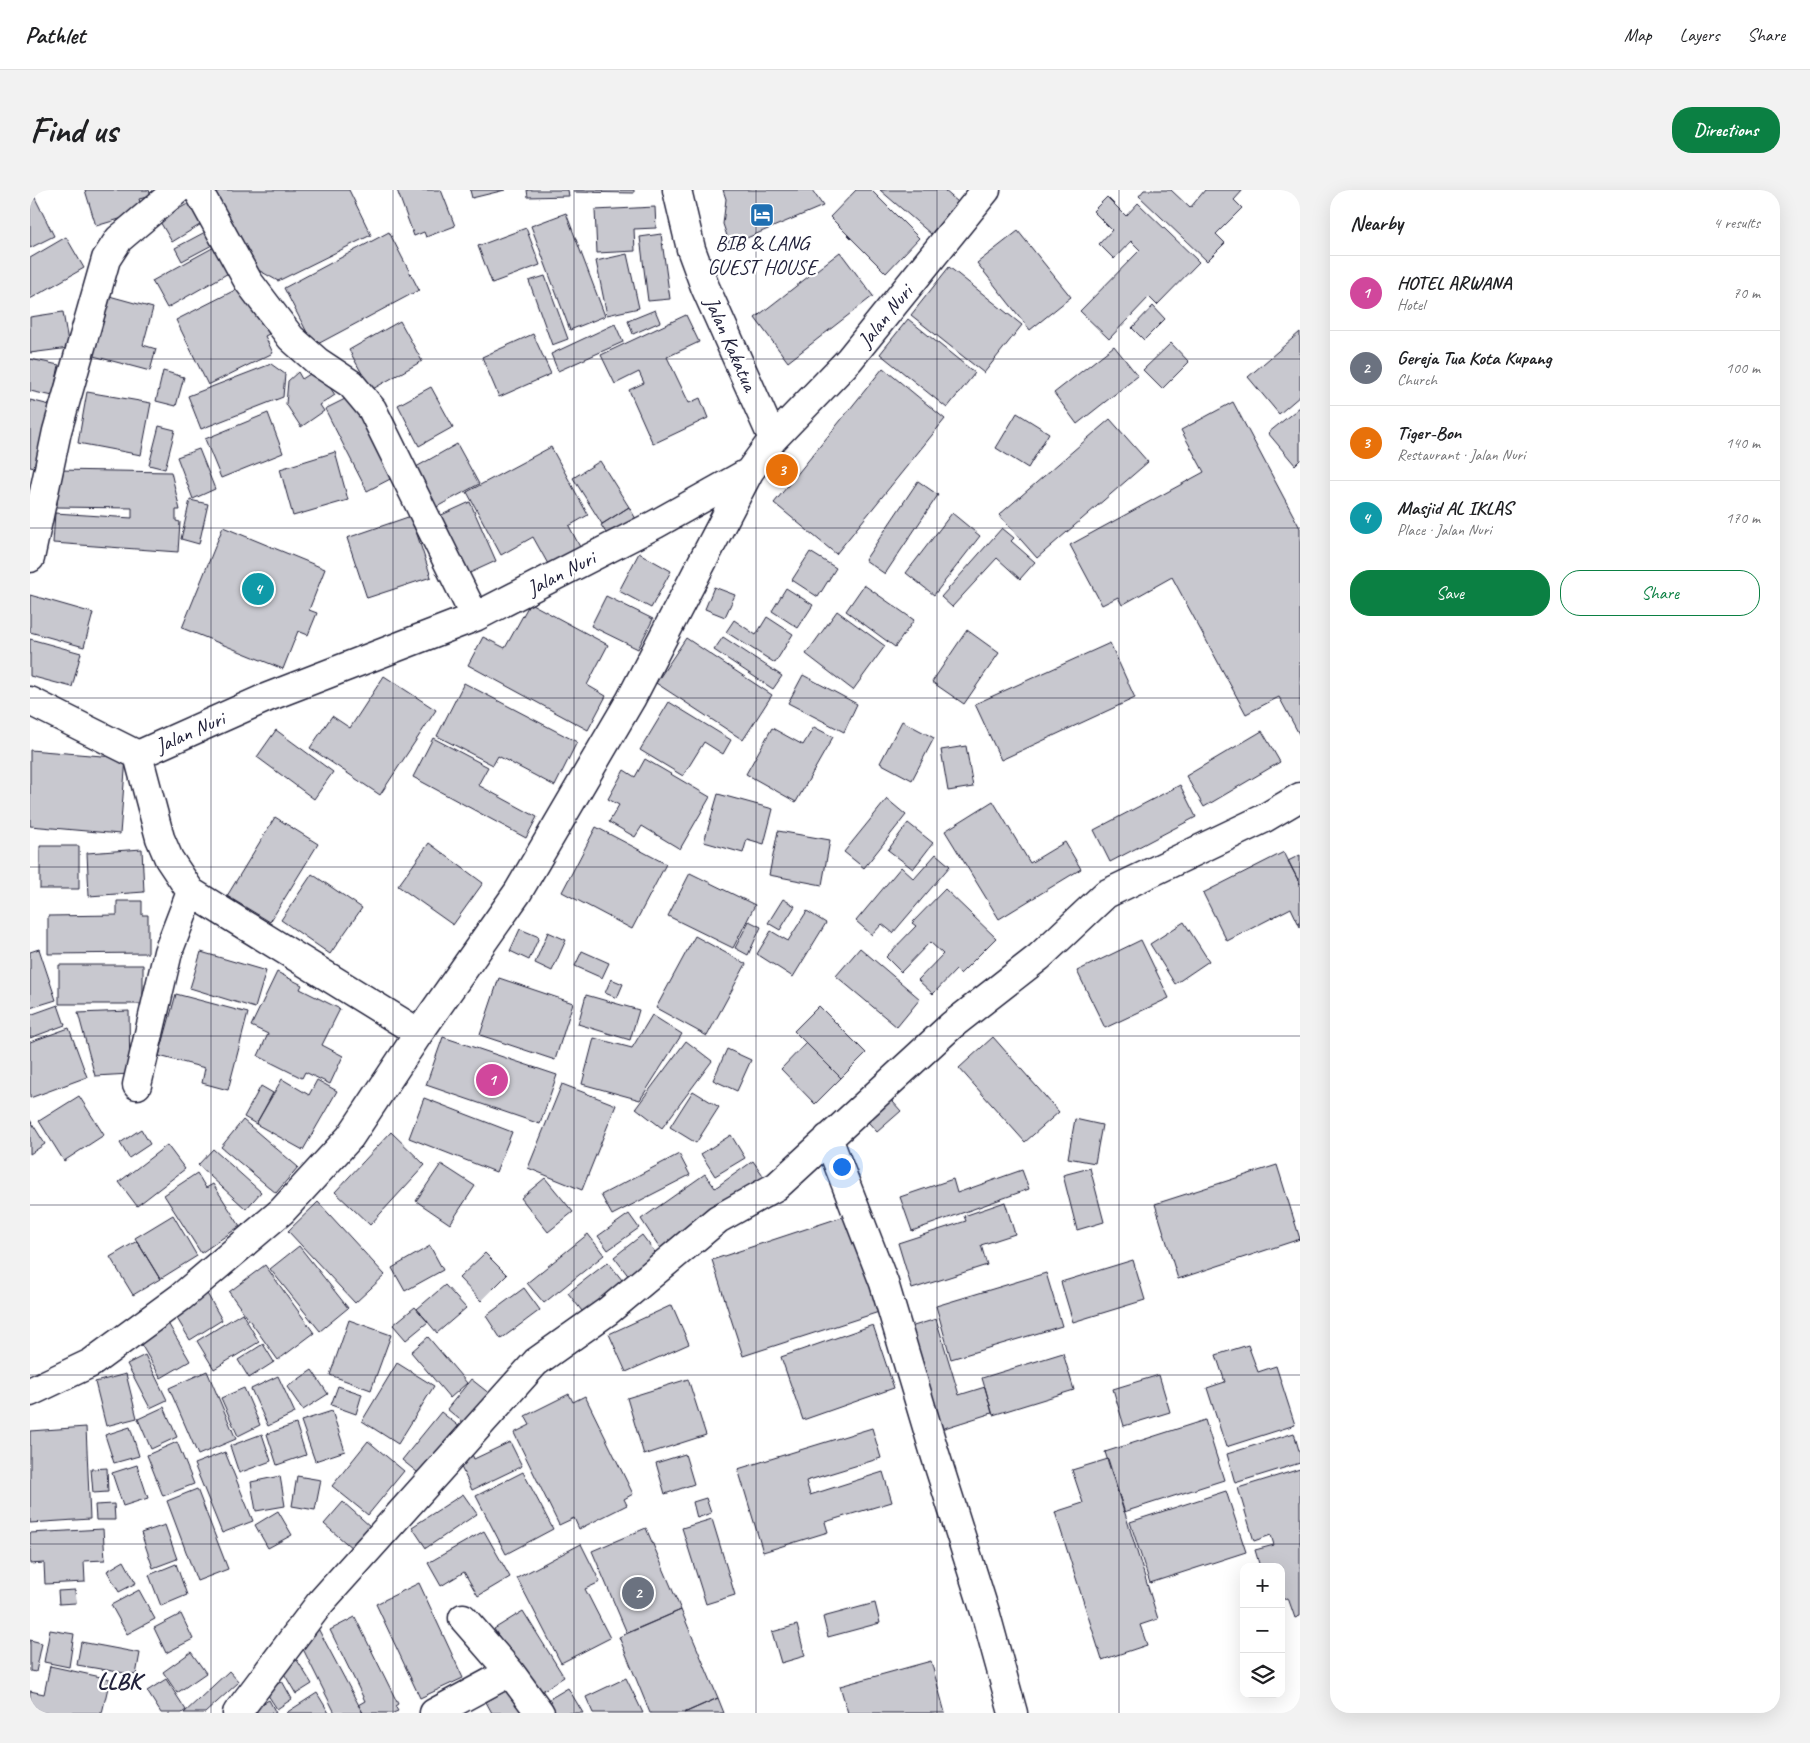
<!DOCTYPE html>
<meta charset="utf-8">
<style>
:root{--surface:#fff;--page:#f2f2f2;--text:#202124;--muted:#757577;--line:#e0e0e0;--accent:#0b8043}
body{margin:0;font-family:Caveat,sans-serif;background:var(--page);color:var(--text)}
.controls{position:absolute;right:15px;bottom:15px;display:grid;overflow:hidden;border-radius:10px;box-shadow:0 5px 20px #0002}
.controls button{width:45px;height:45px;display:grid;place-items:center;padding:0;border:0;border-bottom:1px solid var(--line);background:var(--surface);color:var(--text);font:25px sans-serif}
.you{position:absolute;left:811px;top:976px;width:18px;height:18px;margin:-12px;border:4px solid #fff;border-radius:50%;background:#1a73e8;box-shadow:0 0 0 8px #1a73e833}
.badge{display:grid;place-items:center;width:32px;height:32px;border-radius:50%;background:var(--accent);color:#fff;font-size:16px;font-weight:700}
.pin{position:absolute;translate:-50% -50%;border:2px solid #fff;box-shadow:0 1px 5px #0006}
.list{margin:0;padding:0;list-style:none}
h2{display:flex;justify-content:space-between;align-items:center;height:65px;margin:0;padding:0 20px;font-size:21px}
h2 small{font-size:16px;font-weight:400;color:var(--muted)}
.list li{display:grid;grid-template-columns:32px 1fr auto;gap:15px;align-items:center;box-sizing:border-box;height:75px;padding:0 20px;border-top:1px solid var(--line)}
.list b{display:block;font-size:19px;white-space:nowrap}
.list p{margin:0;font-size:16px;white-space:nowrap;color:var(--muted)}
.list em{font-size:16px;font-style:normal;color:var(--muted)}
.actions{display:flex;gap:10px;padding:15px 20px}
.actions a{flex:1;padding:11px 0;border:1px solid var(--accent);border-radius:20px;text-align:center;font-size:18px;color:var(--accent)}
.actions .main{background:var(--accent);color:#fff}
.icon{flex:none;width:28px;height:28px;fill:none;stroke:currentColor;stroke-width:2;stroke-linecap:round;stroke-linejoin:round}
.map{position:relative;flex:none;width:1270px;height:1523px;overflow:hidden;border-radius:20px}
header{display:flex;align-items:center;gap:30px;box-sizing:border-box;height:70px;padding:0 25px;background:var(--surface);border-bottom:1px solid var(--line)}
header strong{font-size:24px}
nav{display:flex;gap:28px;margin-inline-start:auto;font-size:18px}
.intro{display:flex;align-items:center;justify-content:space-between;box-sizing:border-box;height:120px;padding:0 30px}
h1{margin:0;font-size:35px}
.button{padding:12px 22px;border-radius:20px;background:var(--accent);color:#fff;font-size:18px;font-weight:700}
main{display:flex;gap:30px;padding:0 30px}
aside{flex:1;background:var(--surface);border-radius:20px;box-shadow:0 5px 20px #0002}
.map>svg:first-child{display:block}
</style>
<header>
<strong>Pathlet</strong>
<nav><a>Map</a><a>Layers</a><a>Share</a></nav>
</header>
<div class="intro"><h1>Find us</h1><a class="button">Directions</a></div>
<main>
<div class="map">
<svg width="1270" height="1523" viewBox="0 0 1270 1523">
<rect width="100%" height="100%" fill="#fff"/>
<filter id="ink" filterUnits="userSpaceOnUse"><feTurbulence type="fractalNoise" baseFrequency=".02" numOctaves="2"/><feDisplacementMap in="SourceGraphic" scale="10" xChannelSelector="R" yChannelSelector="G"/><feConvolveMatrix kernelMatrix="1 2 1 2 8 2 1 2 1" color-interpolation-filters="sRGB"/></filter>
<g filter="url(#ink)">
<!-- building -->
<path fill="#c8c8cf" stroke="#22223b" d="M55,0h64l2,6 -12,3 4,13 -47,14z
M192,0h127l22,45 -93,46 -27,-15 -38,-73z
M367,0h44l14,36 -29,11 -2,-5 -10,4z
M440,0h35l-33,8z
M497,0h41l1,6 -41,1z
M544,0h60v3l-60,-1z
M693,0h89l11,16 -93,39 -7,-21 3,-25z
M826,0h15l48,48 -33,35 -56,-56z
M850,0h64l14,12 -27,32z
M1114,0h27l19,18 15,-18h38l-9,10 8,8 -26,26 9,9 -18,18 -68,-65z
M3,4l21,42 -24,12v-52z
M1077,7l19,19 12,-13 61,59 -42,43 -8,-8 -40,42 -29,-28 60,-61 -9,-9 -17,18 -15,-15 13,-14 -19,-19z
M161,12l12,21 -31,19 -13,-22z
M625,17l1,21 -22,1 1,22 -38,2 -2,-43z
M536,23l39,103 -35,14 -39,-104z
M496,38l14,37 -48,18 -14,-37z
M177,41l7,13 -32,17 -7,-13z
M988,41l53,66 -41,33 -53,-67z
M359,42l30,58 -105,56 -30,-58z
M631,44l9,65 -22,2 -8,-64z
M36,47l18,31 -54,31v-41z
M188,55l14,26 -65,37 -15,-27z
M810,62l33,44 -85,66 -33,-44z
M597,64l12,54 -32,7 -11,-54z
M919,77l73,58 -38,48 -73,-58z
M515,86l23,63 -16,6 -23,-64z
M215,95l24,49 -4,2 8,17 -65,32 -32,-65z
M72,104l51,14 -10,37 13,4 -6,22 -64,-17z
M1123,116l12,13 -21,21 -12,-12z
M625,120l5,12 -27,12 -5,-13z
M33,122l6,36 -39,5v-36z
M656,125l13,27 -32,15 22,46 11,-5 8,20 -55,26 -24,-54 15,-7 -5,-11 -24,12 -14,-29z
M878,129l67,54 -28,35 -67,-54z
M370,131l22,40 -51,29 -22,-40z
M585,134l8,18 -65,29 -7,-17z
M1270,142v64l-21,18 -31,-37z
M503,144l18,40 -52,23 -17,-40z
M1141,153l18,19 -27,27 -19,-19z
M1084,156l24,30 -61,48 -23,-31z
M0,169l29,6 -6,31 -23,-5z
M241,174l14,10 -2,23 -82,32 -13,-33z
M853,178l62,51 -109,135 -62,-51z
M288,179l17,26 -15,10 4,6 -23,16 -15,-23 2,-23 10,-9 4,7z
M133,181l21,6 -8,29 -20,-5z
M401,197l22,40 -34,19 -21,-41z
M57,202l64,11 -10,52 -63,-12z
M327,203l41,82 -31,16 -42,-82z
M0,210l20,5 -15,63 -5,-1z
M1203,212l67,126v208l-21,-39 -33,17 -74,-137 -50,28 -4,-8 -16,8 -32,-60 134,-73 -23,-42z
M1270,217v53l-5,5 -27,-32z
M238,223l15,40 -62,25 -16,-39z
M987,223l32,20 -21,35 -32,-20z
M1080,229l38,43 -111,96 -38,-43z
M129,236l16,4 -10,39 -16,-4z
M427,254l22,40 -48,26 -22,-39z
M521,257l37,68 -19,11 11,21 -32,17 -15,-27 -32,18 -34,-63z
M169,259l16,40 -22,10 -16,-42z
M305,262l13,48 -55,16 -13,-47z
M570,271l29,46 -27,17 -29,-46z
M28,280l113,2 9,38h-4v11l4,1 -2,30 -125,-9 2,-30 77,5v-10l-75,-1z
M888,291l20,14 -53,79 -20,-14z
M160,310l18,4 -9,40 -18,-5z
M440,312l26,59 -35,16 -26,-59z
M599,317l7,12 -28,17 -7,-11z
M922,323l28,23 -46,59 -28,-22z
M381,326l20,61 -64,21 -20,-60z
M193,337l102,42 -16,41 8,3 -9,22 -10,-4 -15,38 -101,-41z
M972,338l12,10 -3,3 24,21 -15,17 -23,-21 -45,49 -11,-10z
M780,362l26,16 -18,29 -26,-17z
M609,363l32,18 -20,37 -32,-17z
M834,395l50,35 -19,27 -49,-36z
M684,397l21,8 -10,22 -20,-8z
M756,398l27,17 -15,23 -26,-17z
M0,405l63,18 -9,34 -54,-15z
M576,406l47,23 -15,30 -47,-23z
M500,413l78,42 -21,40 19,11 -18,34 -120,-65 15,-28 22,11z
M807,421l48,35 -32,44 -47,-36z
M737,427l26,17 -18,29 -49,-31 8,-12 22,15z
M937,440l32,23 -35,51 -32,-22z
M693,447l59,39 -9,13 -59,-39z
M656,448l86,57 -29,45 -87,-57z
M0,449l51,14 -9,34 -42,-11z
M1080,453l25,55 -134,62 -26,-56z
M773,485l54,29 -13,28 -56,-29z
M354,486l52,34 -56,85 -70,-47 22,-32 18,12z
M434,493l113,59 -22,44 -57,-30 -5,9 -56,-29z
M639,512l62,38 -8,14 -19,-12 -21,34 -43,-26z
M872,531l32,17 -22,42 -32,-17z
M784,537l19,10 -37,65 -50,-28 26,-46 31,17z
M246,540l57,42 -19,27 -57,-42z
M1232,541l18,31 -76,45 -18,-31z
M403,548l55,29 -10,18 59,32 -11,21 -113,-61z
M936,556l7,41 -25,4 -7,-41z
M0,560l96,8 -6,76 -90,-8z
M615,569l65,38 -30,52 -38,-23 -7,11 -26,-15 10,-17 -11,-6 16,-29 11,7z
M1150,595l16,32 -86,45 -16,-32z
M688,604l55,15 -9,35 -17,-5 -4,14 -39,-11z
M857,609l19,16 -42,53 -20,-16z
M963,611l37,62 35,-21 16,27 -82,50 -54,-88z
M245,627l43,27 -48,78 -43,-26z
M878,633l25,20 -20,26 -25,-19z
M566,637l70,37 -34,65 -70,-37z
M748,641l52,9 -8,45 -53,-10z
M399,653l54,40 -30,42 -55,-39z
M10,656h39v43h-39z
M112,659l2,43 -55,4 -2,-43z
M1254,662l16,32v43l-9,-19 -64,33 -24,-48z
M906,664l14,12 -57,67 -11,-9 -10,11 -16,-14 45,-54 13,12z
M1270,665v29l-12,-23z
M660,683l65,32 -22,43 -65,-32z
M282,684l50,34 -32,46 -49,-34z
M915,699l51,49 -36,36 -4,-4 -23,24 -15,-14 25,-26 -13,-12 -29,30 -15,-15 30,-31 -4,-3z
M753,709l12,7 -15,24 -12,-7z
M87,711h25v14h6v38l-100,1v-38l69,-1z
M777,721l19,12 -33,54 -36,-23 14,-23 17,10z
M719,731l12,6 -13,28 -13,-7z
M1154,732l25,39 -34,23 -25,-40z
M490,739l19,8 -10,23 -19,-9z
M518,742l18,8 -14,31 -17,-8z
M665,746l51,28 -39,72 -51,-28z
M1111,750l28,58 -64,30 -28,-57z
M830,758l60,51 -23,28 -61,-51z
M9,759l17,51 -26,8v-56z
M552,761l27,12 -7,15 -27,-12z
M171,762l65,19 -11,37 -65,-20z
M29,775h84v39h-84z
M247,782l25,13 -2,4 40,20 -18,36 21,11 -13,28 -25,-12 -3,6 -44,-22 10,-22 -17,-8z
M469,788l74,25 -18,57 -75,-25z
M581,789l12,5 -6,14 -12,-5z
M146,804l72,19 -20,77 -26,-7 3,-15 -46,-12z
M556,805l53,15 -9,30 -52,-16z
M28,815l7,20 -35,13v-23z
M789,816l47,47 -25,25 -47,-47z
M99,821l1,63 -35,2 -17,-63z
M622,825l30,19 -42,66 -58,-16 12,-46 38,10z
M39,838l18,49 -57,21v-56z
M413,847l114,38 -17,49 -114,-39z
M963,847l66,75 -34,30 -66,-74z
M656,851l26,20 -50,67 -26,-20z
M776,853l35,35 -26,26 -34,-35z
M697,859l24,11 -14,31 -24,-11z
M252,889l27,16 8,-15 20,11 -34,59 -47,-26z
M532,894l54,21 -34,85 -54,-22z
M231,896l12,7 -17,31 -12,-7z
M663,901l26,16 -23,36 -26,-16z
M855,903l16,18 -24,21 -16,-18z
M49,906l25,39 -40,26 -25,-40z
M394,908l88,34 -16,40 -87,-34z
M1045,929l27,6 -7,38 -27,-5z
M0,930l15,24 -15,10z
M213,930l55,47 -22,26 -55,-46z
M111,939l9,15 -21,14 -9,-15z
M361,942l34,33 -55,60 -35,-33z
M701,945l14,23 -30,18 -14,-22z
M137,955l18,24 -48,37 -18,-24z
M183,959l48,43 -15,17 -48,-44z
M649,964l11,21 -78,40 -11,-20z
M723,971l14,20 -103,73 -23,-35 64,-45 10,14z
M411,974l34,22 -25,38 -34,-23z
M1247,975l23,74 -122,40 -23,-75z
M1060,978l14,54 -27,8 -14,-55z
M992,980l7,19 -117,42 -12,-34 53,-18 4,14z
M167,983l9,15 7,-4 27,42 -39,27 -37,-58z
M515,988l28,34 -25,20 -27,-34z
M288,1012l67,73 -30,28 -67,-72z
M975,1012l10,32 -34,11 6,20 -75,24 -14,-46 68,-22 -2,-5z
M599,1024l10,14 -31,22 -10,-14z
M143,1025l24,41 -37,23 -25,-41z
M818,1025l31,97 -136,44 -31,-96z
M558,1044l16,21 -60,48 -17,-20z
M612,1045l19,25 -28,22 -19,-25z
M107,1051l23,38 -27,16 -23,-38z
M269,1056l49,62 -28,23 -50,-62z
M400,1056l13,24 -38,21 -13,-23z
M455,1063l22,22 -26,26 -22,-23z
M1103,1070l12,40 -72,22 -12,-40z
M578,1072l21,27 -40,31 -21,-27z
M235,1075l49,68 -36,27 -49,-68z
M1016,1083l16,53 -111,33 -15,-53z
M415,1095l21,23 -29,25 -20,-24z
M494,1098l16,22 -39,29 -15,-23z
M175,1100l17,30 -32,20 -18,-30z
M642,1115l17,39 -63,28 -17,-38z
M385,1117l13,15 -22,18 -13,-15z
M212,1123l17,29 -45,27 -17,-28z
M135,1128l25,43 -29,17 -25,-42z
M906,1129l23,76 26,-8 7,26 -57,18 -31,-102z
M319,1130l42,15 -20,55 -41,-15z
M843,1135l21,63 -91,32 -22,-63z
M398,1147l39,46 -17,15 -39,-46z
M233,1154l11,18 -25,16 -11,-18z
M1218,1155l10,27 18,-6 19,59 -69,22 -19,-59 18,-6 -9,-27z
M1033,1163l11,37 -81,25 -11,-37z
M115,1165l22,45 -17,8 -23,-44z
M367,1173l37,23 -36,58 -36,-23z
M282,1180l16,24 -25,16 -16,-23z
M177,1181l29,68 -38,16 -29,-67z
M96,1184l11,44 -31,8 -11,-44z
M1129,1185l11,37 -46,14 -11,-37z
M248,1186l17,37 -27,13 -17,-37z
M441,1189l19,15 -25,30 -18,-15z
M658,1189l18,56 -62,20 -17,-57z
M308,1196l24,8 -6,20 -25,-9z
M214,1198l16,37 -22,11 -17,-38z
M539,1204l4,8 12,-6 48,98 -9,5 3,6 -48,24 -5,-11 -15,7 -45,-92 16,-8 -5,-9z
M134,1217l13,30 -26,12 -13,-30z
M302,1221l13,40 -30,10 -14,-40z
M411,1222l20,16 -39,48 -20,-16z
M1175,1230l19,60 -100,32 -19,-60z
M266,1234l10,31 -29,10 -10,-31z
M56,1237l4,92 -60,4v-92z
M100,1237l9,29 -25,7 -9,-28z
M842,1238l9,30 -75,23 4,14 73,-23 9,30 -67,20 3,10 -65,20 -25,-83z
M1264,1243l6,21v9l-65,20 -8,-29z
M232,1244l9,27 -32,12 -9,-27z
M338,1251l36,30 -36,44 -36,-29z
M147,1252l17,42 -31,12 -16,-41z
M480,1252l12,24 -50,24 -12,-25 9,-18 5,12z
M195,1262l28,69 -31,12 -28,-69z
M655,1264l9,30 -29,10 -9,-31z
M1078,1269l50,160 -18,6 7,20 -45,15 -47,-148 28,-9 -11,-33z
M107,1275l11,33 -25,8 -11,-33z
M77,1278l1,24 -15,1 -2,-24z
M1270,1279v147l-5,2 -7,-20 -7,2v-33h-21l-5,-17 19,-5 -3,-10 -17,6 -16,-53z
M493,1282l30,57 -47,25 -30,-58z
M250,1286l5,30 -29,5 -5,-29z
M267,1286l24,4 -6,30 -23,-4z
M167,1299l31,80 -31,12 -30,-80z
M1196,1301l20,61 -96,31 -20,-61z
M433,1304l14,20 -51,34 -14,-21z
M676,1308l5,15 -14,5 -4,-16z
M313,1312l28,25 -18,22 -29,-25z
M84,1314l1,16h-19l-1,-15z
M248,1321l14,24 -24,13 -13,-23z
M682,1329l23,76 -29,9 -24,-76z
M135,1335l12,34 -24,9 -12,-35z
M616,1338l35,82 -54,23 -35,-82z
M73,1339l2,31 -21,1 1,21 -40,2 -1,-21 -14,1v-31z
M454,1341l26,46 -32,19 -14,-24 -23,14 -13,-23z
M551,1354l19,38 -15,7 25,49 -49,25 -44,-85z
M94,1371l12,22 -17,9 -12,-21z
M146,1374l11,31 -26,11 -12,-31z
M389,1393l44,95 -43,20 -44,-94z
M45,1400l1,13 -17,1 -1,-13z
M109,1400l16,29 -28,15 -16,-29z
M845,1413l5,20 -52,14 -5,-20z
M651,1420l37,88 -34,15h-34l-31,-76z
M493,1421l41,66 -28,18 -42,-66z
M151,1424l12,25 -27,14 -12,-25z
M325,1427l43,87 -3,2 3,5 -5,2h-30l-5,-8 7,-4 -35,-71z
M283,1429l50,94h-28l-34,-68z
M767,1435l8,31 -24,7 -9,-31z
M20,1440l24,4 -5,33 -25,-5z
M0,1450l12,3 -6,29 -6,-1z
M51,1452l59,11 -4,22 -59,-10z
M161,1462l15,21 -29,20 -14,-21z
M267,1470l15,24 -16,10 -14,-24z
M901,1471l14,52h-97l-8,-27z
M20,1476l60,13 -8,34h-72v-22l14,3z
M199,1481l10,11 -34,31h-21z
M596,1488l17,35h-50l-7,-16z
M136,1489l20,31 -4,3h-21l-14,-22z
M252,1491l10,18 -15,10 -11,-17z
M483,1497l14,26h-35l-6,-11z
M538,1498l15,25h-31l-6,-12z
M287,1503l12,20h-43z
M688,1508l6,15h-40z
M239,1510l7,13h-28l-1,-1z"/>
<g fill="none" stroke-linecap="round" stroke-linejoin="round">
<defs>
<path id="minor" d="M168,0l50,91 43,57 27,24 33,22 21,25 103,208
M647,0l14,59 14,38 68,152
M0,368l27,-127 49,-172 13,-20 58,-49
M0,511l108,54 130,-58 207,-80 181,-93 93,-52 24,-33 76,-79 137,-170
M108,565l22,83 9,21 22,33 228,141
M107,895l31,-133 23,-60
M798,948l56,145 51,171 51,161 27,98
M0,1202l61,-29 90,-66 101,-86 68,-74 69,-104 99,-141 113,-193 118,-227
M433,1428l47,54 30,41
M207,1523l83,-110 216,-241 72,-51 110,-92 59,-33 175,-161 87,-68 67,-63 157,-75 37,-22
M404,1523l76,-41"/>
</defs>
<!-- minor casing -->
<use href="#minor" stroke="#22223b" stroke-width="31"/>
<!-- minor -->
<use href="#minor" stroke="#fff" stroke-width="28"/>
</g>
</g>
<!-- grid -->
<path fill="none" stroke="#22223b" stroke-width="1" stroke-opacity="0.55" d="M181,0v1523M363,0v1523M544,0v1523M726,0v1523M907,0v1523M1089,0v1523M0,169h1270M0,338h1270M0,508h1270M0,677h1270M0,846h1270M0,1015h1270M0,1185h1270M0,1354h1270"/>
<!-- icons -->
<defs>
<symbol id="hotel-square" viewBox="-11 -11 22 22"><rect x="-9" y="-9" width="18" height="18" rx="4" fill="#1f6fb2" stroke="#fff"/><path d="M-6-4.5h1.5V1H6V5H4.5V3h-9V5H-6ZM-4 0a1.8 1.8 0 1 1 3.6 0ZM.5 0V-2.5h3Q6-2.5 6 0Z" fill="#fff"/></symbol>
</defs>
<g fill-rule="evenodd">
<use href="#hotel-square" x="718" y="11" width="28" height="28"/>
</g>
<g text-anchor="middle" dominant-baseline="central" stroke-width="4.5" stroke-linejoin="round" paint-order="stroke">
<!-- poi labels -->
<g font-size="21" fill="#22223b" stroke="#fff">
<text x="732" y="53">BIB &amp; LANG<tspan x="732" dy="24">GUEST HOUSE</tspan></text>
</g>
<!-- street labels -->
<g font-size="21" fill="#22223b" stroke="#fff">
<text transform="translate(855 126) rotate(-51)">Jalan Nuri</text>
<text transform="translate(701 154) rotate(66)">Jalan Kakatua</text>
<text transform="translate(531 383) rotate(-27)">Jalan Nuri</text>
<text transform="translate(160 542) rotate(-24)">Jalan Nuri</text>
</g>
<!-- quarter labels -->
<g font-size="24" font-weight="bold" fill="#22223b" stroke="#fff">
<text x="89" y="1491">LLBK</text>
</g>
</g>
</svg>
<div class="controls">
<button>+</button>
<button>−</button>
<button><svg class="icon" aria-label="layers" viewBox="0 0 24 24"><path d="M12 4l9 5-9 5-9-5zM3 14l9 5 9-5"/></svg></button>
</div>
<div class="you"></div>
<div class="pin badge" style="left:462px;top:890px;background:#d1479c">1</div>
<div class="pin badge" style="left:608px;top:1403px;background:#6b7280">2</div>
<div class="pin badge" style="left:752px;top:280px;background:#e8710a">3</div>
<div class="pin badge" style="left:228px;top:399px;background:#0f9aa8">4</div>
</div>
<aside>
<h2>Nearby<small>4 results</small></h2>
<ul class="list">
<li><span class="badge" style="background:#d1479c">1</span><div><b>HOTEL ARWANA</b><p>Hotel</p></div><em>70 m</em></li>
<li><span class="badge" style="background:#6b7280">2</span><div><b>Gereja Tua Kota Kupang</b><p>Church</p></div><em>100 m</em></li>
<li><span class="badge" style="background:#e8710a">3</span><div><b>Tiger-Bon</b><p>Restaurant · Jalan Nuri</p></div><em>140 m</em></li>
<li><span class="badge" style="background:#0f9aa8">4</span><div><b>Masjid AL IKLAS</b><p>Place · Jalan Nuri</p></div><em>170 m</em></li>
</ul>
<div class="actions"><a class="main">Save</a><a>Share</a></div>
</aside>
</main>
